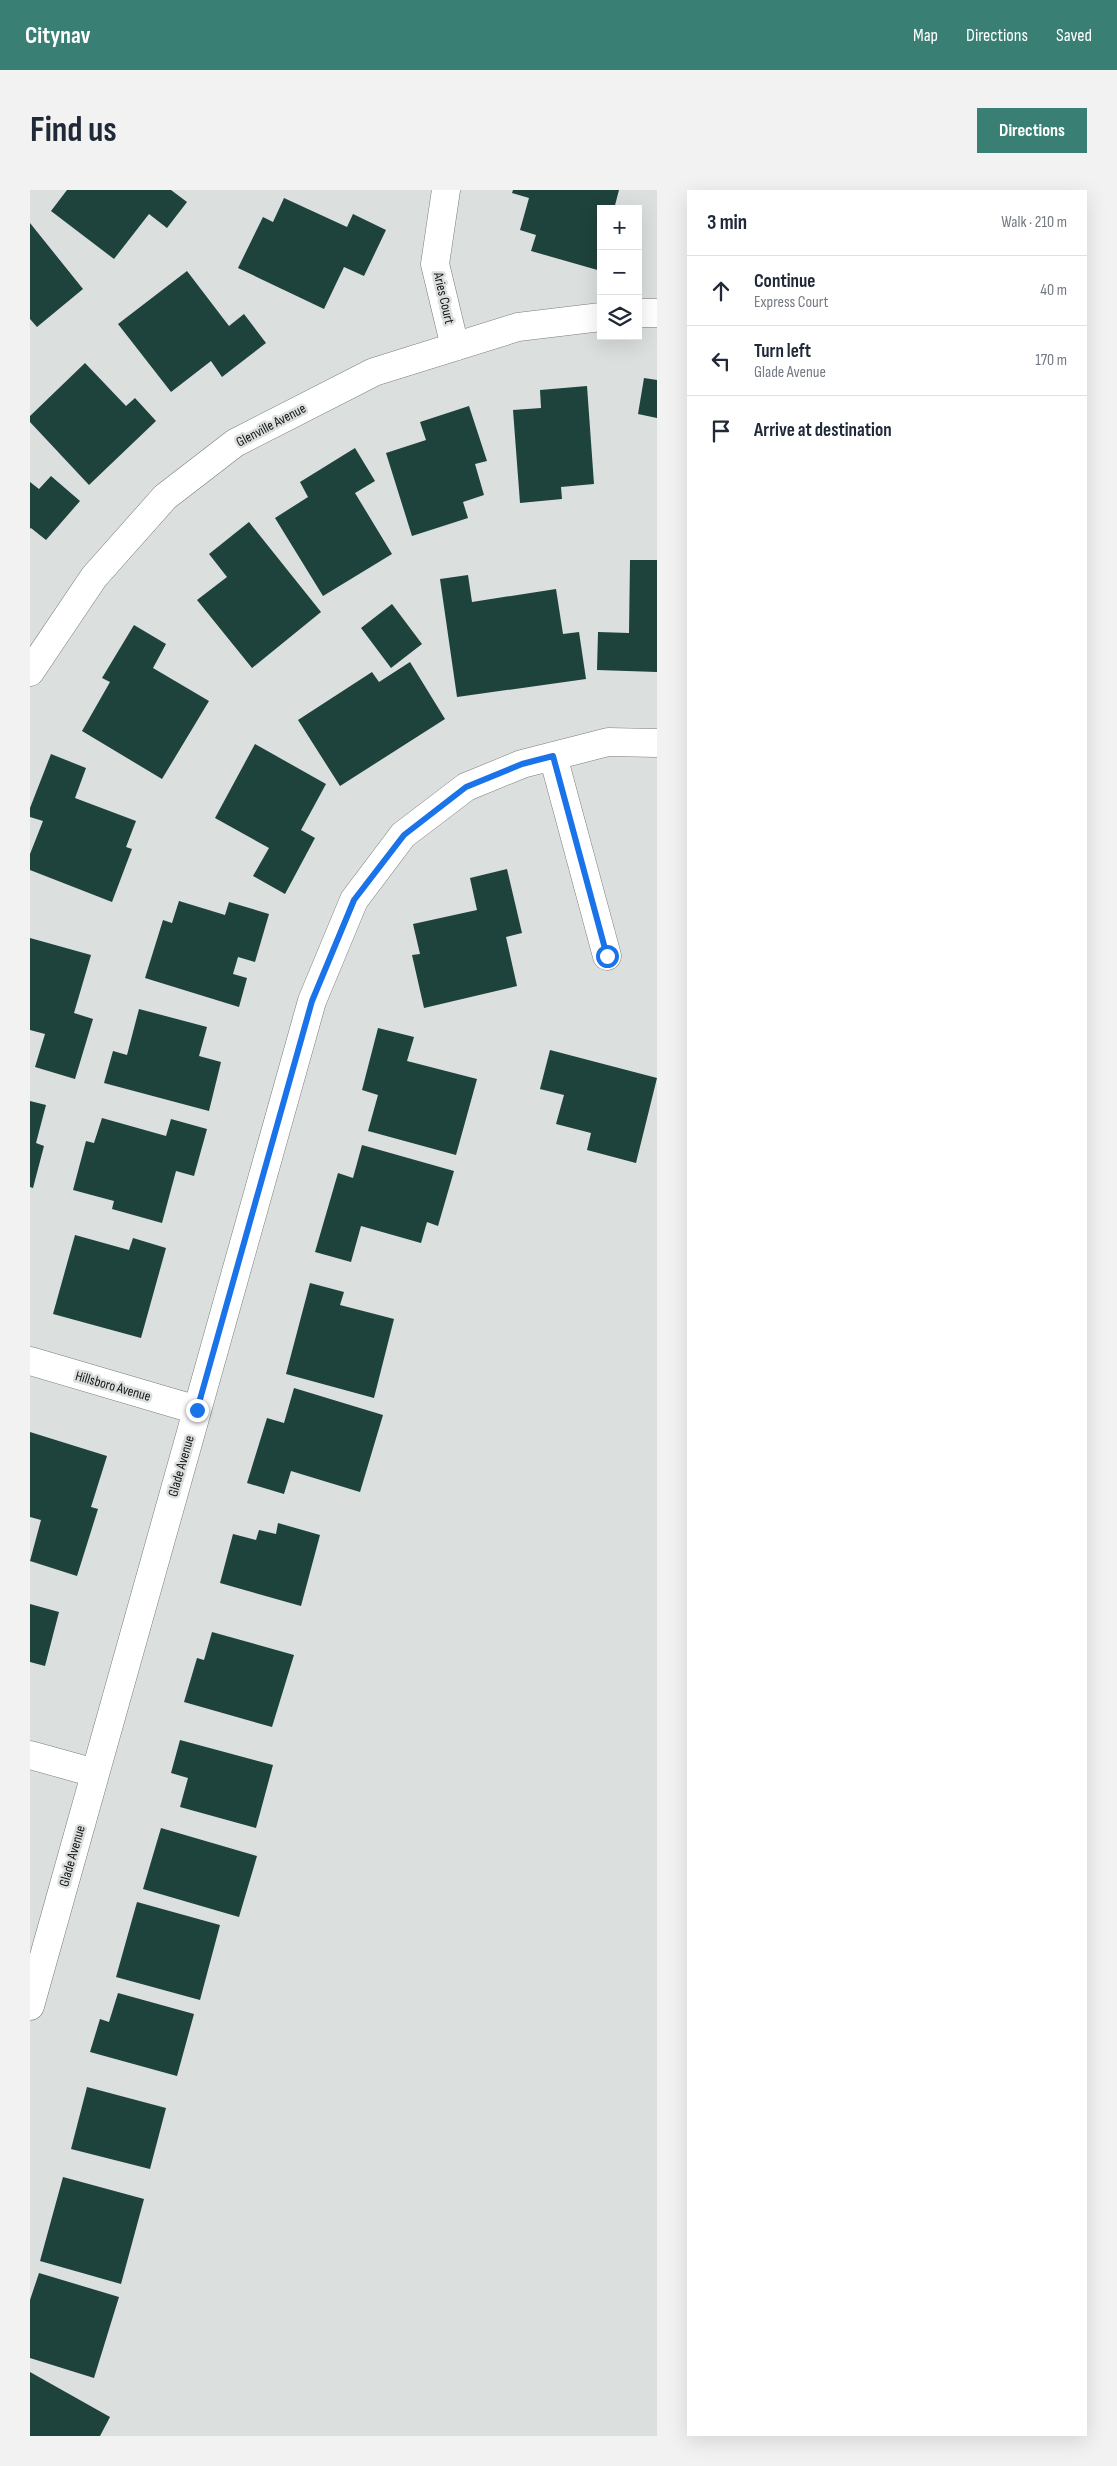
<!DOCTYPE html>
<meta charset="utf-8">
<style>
:root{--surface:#fff;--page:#f2f2f3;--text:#1f2937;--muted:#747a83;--line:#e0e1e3;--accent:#3a7f73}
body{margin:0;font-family:"Sofia Sans Condensed",sans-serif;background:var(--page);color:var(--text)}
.controls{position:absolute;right:15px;top:15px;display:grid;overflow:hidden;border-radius:0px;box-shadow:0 5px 20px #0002}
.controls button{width:45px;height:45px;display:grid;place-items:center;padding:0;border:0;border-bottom:1px solid var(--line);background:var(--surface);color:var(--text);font:25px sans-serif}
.stop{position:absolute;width:15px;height:15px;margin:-11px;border:4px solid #1a73e8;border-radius:50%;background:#fff}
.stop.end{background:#1a73e8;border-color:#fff;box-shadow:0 1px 5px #0008}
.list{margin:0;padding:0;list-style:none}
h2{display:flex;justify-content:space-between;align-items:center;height:65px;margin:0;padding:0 20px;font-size:21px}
h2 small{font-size:16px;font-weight:400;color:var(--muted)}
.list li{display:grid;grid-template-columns:32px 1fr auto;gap:15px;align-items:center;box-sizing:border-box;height:70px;padding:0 20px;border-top:1px solid var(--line)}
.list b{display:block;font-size:19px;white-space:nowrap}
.list p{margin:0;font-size:16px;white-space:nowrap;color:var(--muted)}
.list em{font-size:16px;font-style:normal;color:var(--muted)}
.icon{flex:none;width:28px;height:28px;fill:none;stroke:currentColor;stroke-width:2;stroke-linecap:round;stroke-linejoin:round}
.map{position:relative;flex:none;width:627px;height:2246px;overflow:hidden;border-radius:0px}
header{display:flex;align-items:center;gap:30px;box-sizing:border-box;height:70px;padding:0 25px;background:var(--accent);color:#fff}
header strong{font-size:24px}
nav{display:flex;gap:28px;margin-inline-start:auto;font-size:18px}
.intro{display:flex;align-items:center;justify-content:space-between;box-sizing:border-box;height:120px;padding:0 30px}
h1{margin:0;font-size:35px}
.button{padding:12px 22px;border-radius:0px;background:var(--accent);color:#fff;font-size:18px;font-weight:700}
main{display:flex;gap:30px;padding:0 30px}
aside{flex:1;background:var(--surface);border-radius:0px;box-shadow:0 5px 20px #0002}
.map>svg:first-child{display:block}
</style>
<header>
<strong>Citynav</strong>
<nav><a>Map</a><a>Directions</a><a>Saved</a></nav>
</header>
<div class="intro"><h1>Find us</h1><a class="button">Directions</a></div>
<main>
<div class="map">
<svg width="627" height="2246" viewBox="0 0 627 2246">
<rect width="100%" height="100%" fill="#dbdfde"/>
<!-- building -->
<path fill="#1e423c" d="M37,0h104l16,12 -20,26 -18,-14 -35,45 -63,-48z
M483,0h106l-5,19h-13v62l-70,-20 5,-16 -16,-5 9,-32 -17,-5z
M254,8l63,29 6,-13 33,16 -22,46 -20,-9 -20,42 -86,-41 25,-51 10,5z
M0,33l53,66 -46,38 -7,-8z
M157,81l42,55 15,-12 22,29 -44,34 -11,-16 -40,31 -53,-68z
M55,173l41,43 9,-8 21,23 -67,64 -59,-63v-6z
M614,188l13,2v38l-19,-4z
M557,196l7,98 -33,3 1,12 -42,4 -7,-93 28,-2 -1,-18z
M439,216l18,55 -12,3 9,31 -21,7 5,16 -56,18 -26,-83 40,-13 -6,-18z
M325,258l20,33 -20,12 37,61 -69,42 -48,-78 33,-21 -8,-15z
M21,286l29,25 -34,39 -15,-12 -1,1v-47l9,7z
M219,332l72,90 -69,56 -55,-68 30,-23 -18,-23z
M600,370h27v112l-60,-2 1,-38 31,1z
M438,385l4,27 84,-13 7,45 16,-2 7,47 -129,18 -17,-118z
M362,414l30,40 -31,24 -30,-40z
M104,435l32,19 -13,24 56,33 -47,78 -80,-48 28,-49 -8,-4z
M380,472l35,57 -105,67 -42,-66 74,-48 7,10z
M225,554l71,40 -25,46 14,8 -30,56 -32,-18 16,-28 -54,-30z
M21,564l35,14 -11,30 61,23 -10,26 6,2 -20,53 -82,-32v-16l13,-33 -13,-4v-9z
M477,679l15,64 -16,4 11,49 -93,22 -12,-53 8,-1 -7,-30 64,-14 -7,-32z
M149,711l46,14 4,-13 40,12 -14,48 -17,-5 -5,17 14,4 -8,29 -94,-29 18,-58 9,3z
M0,748l61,17 -17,58 19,6 -18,60 -40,-12 10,-33 -15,-4z
M109,819l68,18 -8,29 22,6 -12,49 -105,-28 9,-32 14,4z
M348,838l36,9 -7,24 70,18 -21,76 -88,-24 10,-36 -16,-5z
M520,860l107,28 -21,85 -49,-13 4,-17 -35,-9 8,-29 -24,-6z
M0,911l16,4 -10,38 8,3 -11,42 -3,-1z
M72,928l64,18 5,-17 36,10 -13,47 -18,-5 -14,52 -50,-14 2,-8 -41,-11 13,-49 8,2z
M332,955l92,26 -16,55 -11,-4 -6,21 -60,-17 -10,36 -36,-10 23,-79 15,5z
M45,1045l54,15 4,-12 33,10 -25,90 -88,-24z
M280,1093l34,9 -4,13 54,14 -20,79 -88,-24z
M264,1198l89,27 -23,77 -69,-21 -7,23 -37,-11 20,-65 17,5z
M0,1242l77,24 -16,51 7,2 -21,67 -47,-15 11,-41 -11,-3z
M248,1333l42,12 -19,71 -81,-23 13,-49 23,6 3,-10 17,4z
M0,1414l29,8 -14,54 -15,-4z
M182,1442l82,23 -22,72 -88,-25 13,-44 7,2z
M150,1550l93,25 -17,63 -76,-21 8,-29 -17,-5z
M131,1638l96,28 -18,61 -96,-28z
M107,1712l83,23 -20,75 -84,-23z
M88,1803l76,21 -17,62 -87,-24 10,-33 9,3z
M57,1897l79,21 -16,61 -79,-20z
M33,1987l81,22 -23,85 -81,-23z
M9,2083l80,24 -25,81 -64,-20v-58z
M0,2182l80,45 -10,19h-70z"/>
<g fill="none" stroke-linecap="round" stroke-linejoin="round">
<defs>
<path id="minor" d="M416,0l-11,74 20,83
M608,123h19
M0,482l64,-95 71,-80 70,-54 139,-71 144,-45 83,-10
M523,566l54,200
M0,1171l167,49
M0,1565l65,18
M0,1816l282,-1005 42,-101 49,-65 63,-48 56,-23 86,-22 49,1"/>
</defs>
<!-- minor casing -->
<use href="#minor" stroke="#797d7c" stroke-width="29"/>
<!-- minor -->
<use href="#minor" stroke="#fff" stroke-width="28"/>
</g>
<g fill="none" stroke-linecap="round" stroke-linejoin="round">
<!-- route -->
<path stroke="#1a73e8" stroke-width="6" d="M167,1220l115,-409 42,-101 50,-65 62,-48 56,-23 31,-8 54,200"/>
</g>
<g text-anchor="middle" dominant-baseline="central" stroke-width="5" stroke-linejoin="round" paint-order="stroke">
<!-- street labels -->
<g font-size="14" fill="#121413" stroke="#dbdfde">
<text transform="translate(414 108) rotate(77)">Aries Court</text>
<text transform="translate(241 235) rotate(-28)">Glenville Avenue</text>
<text transform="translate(83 1196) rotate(16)">Hillsboro Avenue</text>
<text transform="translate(151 1276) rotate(-74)">Glade Avenue</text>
<text transform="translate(42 1666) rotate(-74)">Glade Avenue</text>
</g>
</g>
</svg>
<div class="controls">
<button>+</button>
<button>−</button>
<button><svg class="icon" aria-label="layers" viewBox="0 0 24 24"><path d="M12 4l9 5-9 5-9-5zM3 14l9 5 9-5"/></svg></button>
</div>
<div class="stop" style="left:577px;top:766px"></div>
<div class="stop end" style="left:167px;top:1220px"></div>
</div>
<aside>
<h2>3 min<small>Walk · 210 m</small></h2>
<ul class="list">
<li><svg class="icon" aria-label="ahead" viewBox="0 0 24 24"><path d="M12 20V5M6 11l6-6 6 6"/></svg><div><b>Continue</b><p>Express Court</p></div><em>40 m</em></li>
<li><svg class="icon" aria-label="left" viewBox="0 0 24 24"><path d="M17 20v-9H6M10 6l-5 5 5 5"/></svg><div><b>Turn left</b><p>Glade Avenue</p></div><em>170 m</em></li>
<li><svg class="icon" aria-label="arrive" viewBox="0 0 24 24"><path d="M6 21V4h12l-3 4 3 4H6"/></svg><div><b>Arrive at destination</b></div></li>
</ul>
</aside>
</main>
